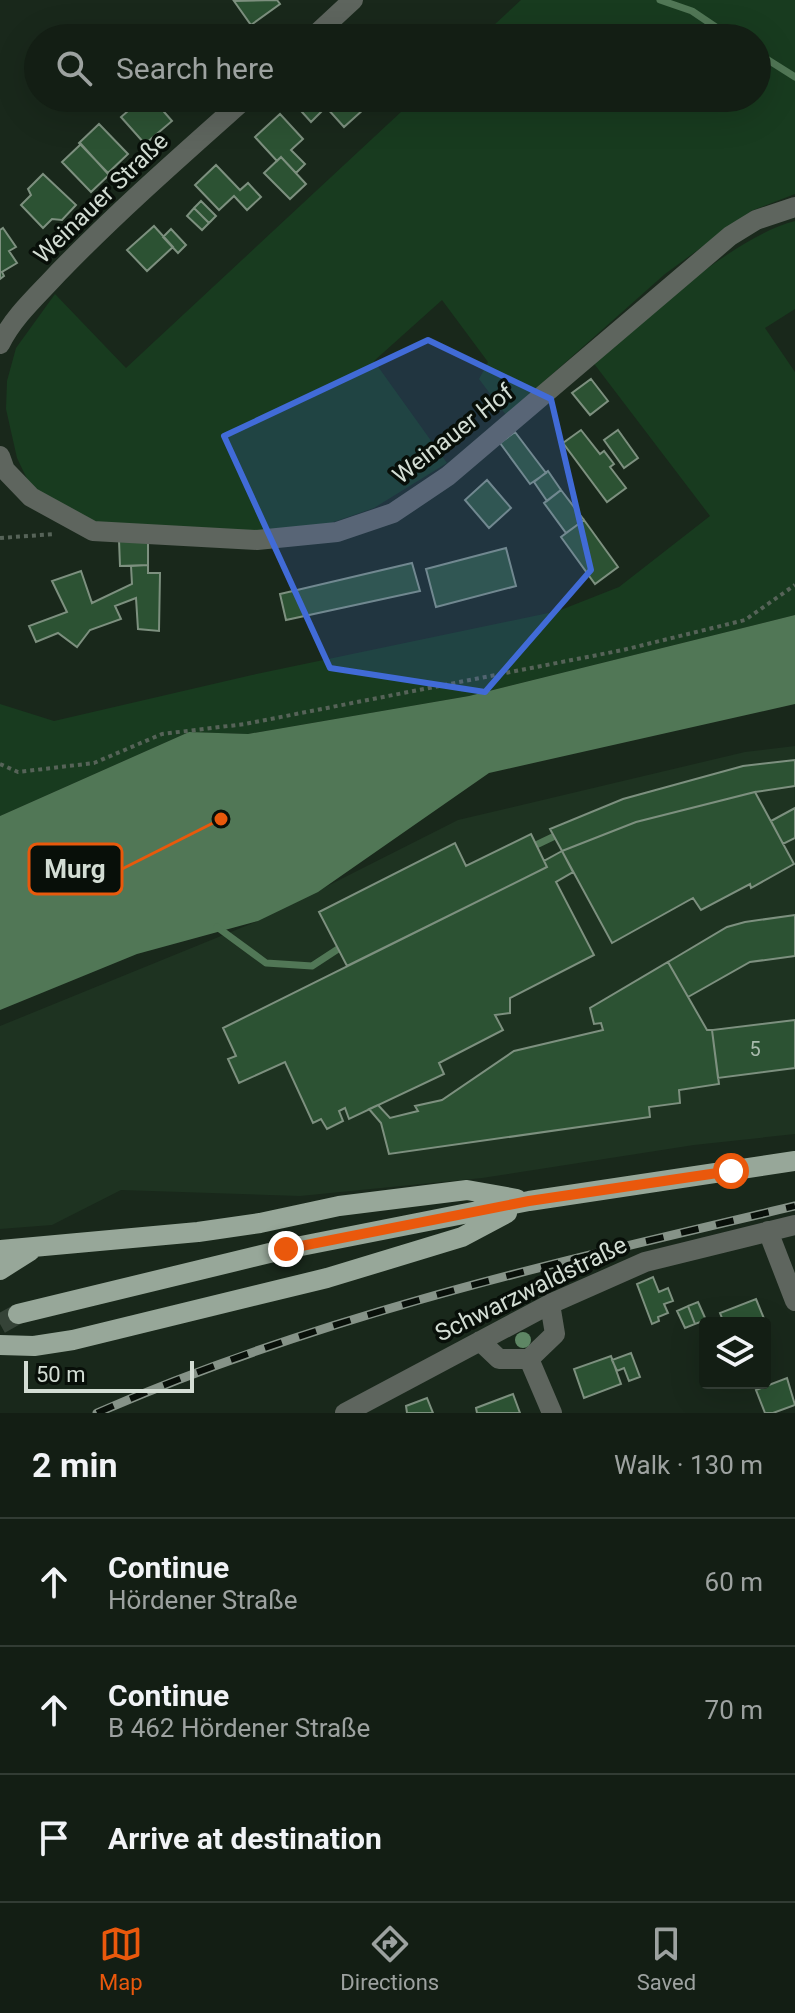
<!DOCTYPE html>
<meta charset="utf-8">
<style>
:root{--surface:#131e14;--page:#202b22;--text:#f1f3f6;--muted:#9da2a0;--line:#323c34;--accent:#ea580c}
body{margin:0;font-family:Roboto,sans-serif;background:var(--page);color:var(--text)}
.controls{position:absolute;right:24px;bottom:24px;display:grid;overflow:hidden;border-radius:8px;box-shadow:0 8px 32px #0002}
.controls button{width:72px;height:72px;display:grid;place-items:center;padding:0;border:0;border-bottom:2px solid var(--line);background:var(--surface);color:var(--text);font:40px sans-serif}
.scale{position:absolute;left:24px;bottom:20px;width:170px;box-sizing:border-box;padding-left:8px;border:4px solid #d3ddd4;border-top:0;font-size:22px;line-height:28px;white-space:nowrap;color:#d3ddd4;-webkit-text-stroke:6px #080f09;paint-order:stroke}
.stop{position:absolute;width:24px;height:24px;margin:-18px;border:6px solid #ea580c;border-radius:50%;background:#fff}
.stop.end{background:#ea580c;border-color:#fff;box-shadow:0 2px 8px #0008}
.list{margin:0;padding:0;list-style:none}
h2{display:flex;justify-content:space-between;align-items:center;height:104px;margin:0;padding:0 32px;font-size:34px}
h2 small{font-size:26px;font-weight:400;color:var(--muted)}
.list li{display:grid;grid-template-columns:52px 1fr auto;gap:24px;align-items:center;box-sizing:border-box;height:128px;padding:0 32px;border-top:2px solid var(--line)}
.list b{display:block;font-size:30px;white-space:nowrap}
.list p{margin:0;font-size:26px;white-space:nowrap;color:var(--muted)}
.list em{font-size:26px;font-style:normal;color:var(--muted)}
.icon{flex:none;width:44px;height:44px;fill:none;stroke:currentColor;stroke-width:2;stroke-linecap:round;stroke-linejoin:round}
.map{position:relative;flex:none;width:795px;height:1413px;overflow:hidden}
.search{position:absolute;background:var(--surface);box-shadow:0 8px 32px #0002;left:24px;right:24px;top:24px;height:88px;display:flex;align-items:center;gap:20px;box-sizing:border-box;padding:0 28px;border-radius:44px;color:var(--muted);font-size:30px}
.sheet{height:488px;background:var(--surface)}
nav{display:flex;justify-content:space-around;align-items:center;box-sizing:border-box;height:112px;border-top:2px solid var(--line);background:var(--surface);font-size:22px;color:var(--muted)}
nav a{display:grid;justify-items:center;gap:4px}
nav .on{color:var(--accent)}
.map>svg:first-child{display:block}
</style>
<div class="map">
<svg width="795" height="1413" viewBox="0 0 795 1413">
<rect width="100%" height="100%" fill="#19281b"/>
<!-- built -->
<path fill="#1e3321" d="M795,746v388l-101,11 -212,33 -182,18 -179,-6 -69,35 -52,4v-203l258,-105 200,-101 287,-68z"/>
<!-- green -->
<path fill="#183b1f" d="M521,0h274v194l-44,17 -86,63 -159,141 -27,-36 9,-17 -46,-62 -68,61 73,102 -73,45 -49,17 -86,7 -134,-7 -33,-12 -42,-28 -13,-27 -11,-49 1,-28 9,-33 39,-54 71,74 290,-270h341v-60h-277z
M795,221v88l-30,19 30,44v243l-326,81 -221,38 -59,-2 -189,84v-112l54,17 198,-46 306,-64 61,-24 91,-71 -118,-155c53,-41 140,-124 203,-140z"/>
<!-- water -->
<path fill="#517756" d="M795,615v89l-306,69 -171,119 -60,29 -121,33 -137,56v-194l189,-84 59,2 221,-38z"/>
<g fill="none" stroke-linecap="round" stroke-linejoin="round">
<!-- stream -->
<path stroke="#517756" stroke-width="7" d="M660,0l32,11 40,27
M757,53l38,24
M536,845l23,-11
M217,927l49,36 46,3 26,-17"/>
</g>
<!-- building -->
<path fill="#2c5233" stroke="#7d907f" stroke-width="2" d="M277,0l3,4 -29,21 -17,-24z
M143,98h9l20,23 -27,23 -24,-27z
M297,98h56l11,11 -20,18 -18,-20 -15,15 -18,-20z
M280,114l23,25 -12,11 14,14 -9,9 -15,-16 -4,4 -22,-24z
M99,124l29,30 -20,19 -29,-30z
M81,144l28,31 -18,17 -29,-30z
M281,157l25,27 -16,15 -26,-26z
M216,165l24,25 8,-7 13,14 -14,13 -13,-14 -15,14 -24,-25z
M43,174l33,31 -14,15 -10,-1 -9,9 -22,-23 10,-10 -3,-6z
M201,201l15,15 -7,7 -15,-15z
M194,208l15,15 -7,7 -15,-14z
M154,226l19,21 -26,24 -20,-21z
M3,228l13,19 -7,4 8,12 -15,9 2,4 -4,3v-49z
M171,229l15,16 -8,8 -15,-16z
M591,379l17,22 -18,14 -18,-22z
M581,430l19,24 4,-3 10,13 -4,3 16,21 -19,14 -44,-59z
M618,430l20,28 -14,10 -20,-28z
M515,432l31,41 -16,11 -30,-41z
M548,471l13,19 -14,11 -13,-19z
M487,480l24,28 -22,20 -24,-28z
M561,490l23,30 -18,13 -22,-30z
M584,520l34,47 -23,17 -34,-47z
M119,540h29v25l-28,1z
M506,548l10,38 -80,21 -10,-38z
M412,563l8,28 -134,29 -6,-26z
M148,565v8h12l-1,58 -21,-2 -2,-31 -21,8 6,13 -31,11 -13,17 -19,-14 -22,9 -7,-16 38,-14 -15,-31 29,-10 11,32 40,-19 -1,-18z
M795,760v26l-40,6 -119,30 -74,29 -12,-22 73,-30 120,-33z
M755,792l39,72 -43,24 -1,-4 -49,26 -8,-12 -81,45 -50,-92 74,-29z
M795,808v30l-12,6 -12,-23z
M531,834l16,33 -200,99 -28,-54 136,-69 11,23z
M562,851l11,21 -17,10 38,73 -84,43v15l-15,2 8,15 -64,33 5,11 -95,45 -4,-11 -6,3 4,10 -16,8 -6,-10 -8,4 -28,-61 -46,21 -11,-24 8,-3 -13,-28 324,-161 -3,-6z
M795,915v41l-45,6 -62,35 -20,-35 59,-35 18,-5z
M668,962l39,68h5l7,54 -40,6 1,13 -31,4 1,10 -261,37 -8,-31 -12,-14 9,-4 12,13 28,-7 -3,-5 27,-6 72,-49 89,-21 -2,-7 -7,1 -4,-16z
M795,1020v48l-77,10 -6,-48z
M653,1277l6,15 9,-4 5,13 -9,3 4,9 -10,4 1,4 -7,3 -15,-40z
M756,1299l11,27 -2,-3h-41l-4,-10z
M698,1302l8,18 -11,4 -7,-18z
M688,1306l7,18 -10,4 -8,-17z
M631,1353l9,24 -11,4 -5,-13 -7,3 -5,-11z
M611,1356l10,28 -37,14 -10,-29z
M787,1378l8,27 -22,8h-8l-9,-23z
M513,1394l7,19h-43l-1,-5z
M427,1398l6,15h-26l-1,-7z"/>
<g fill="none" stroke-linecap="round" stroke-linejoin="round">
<!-- major-tunnel -->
<path stroke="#354337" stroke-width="20" stroke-dasharray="20 10" stroke-linecap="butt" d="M0,1324l18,-10"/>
<!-- path -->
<path stroke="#566358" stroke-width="4" stroke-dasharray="4 4" stroke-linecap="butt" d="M0,538l55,-4
M0,764l18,8 76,-9 68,-29 83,-10 378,-74 122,-30 50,-35"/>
<!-- minor -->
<path stroke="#5e655e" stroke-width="20" d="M312,38l41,-38
M0,344c14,-28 37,-48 58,-71 60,-62 124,-118 188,-175
M0,456l5,14 26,27 62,34 164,9 80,-8 56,-19 55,-37 282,-240 26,-16 39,-13
M768,1231l27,70
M480,1341l19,18h30l26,-25 -5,-30
M529,1359l23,54
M345,1413l205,-109 95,-42 150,-37"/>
<!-- major -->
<path stroke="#97a799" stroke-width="20" d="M0,1250l198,-18 62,-9 79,-17 128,-16 50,9
M0,1270l30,-19
M18,1314l268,-65 243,-48 266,-40
M0,1345l34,1 39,-6 254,-62 135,-41 45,-24"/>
<defs>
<path id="rail" d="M97,1413c224,-98 461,-151 698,-207"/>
</defs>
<!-- rail casing -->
<use href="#rail" stroke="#869388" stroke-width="9"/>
<!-- rail -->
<use href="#rail" stroke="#080f09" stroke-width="6" stroke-dasharray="18" stroke-linecap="butt"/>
</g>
<!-- trees -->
<circle fill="#5e8664" cx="523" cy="1340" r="8"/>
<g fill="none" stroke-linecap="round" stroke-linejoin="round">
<!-- route -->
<path stroke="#ea580c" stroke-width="10" d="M286,1249l243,-48 202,-30"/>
</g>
<!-- marked area -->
<path fill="#416bd7" fill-opacity="0.2" stroke="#416bd7" stroke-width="6" stroke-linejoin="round" d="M428,340l123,59 40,171 -106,122 -155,-24 -106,-232z"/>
<g text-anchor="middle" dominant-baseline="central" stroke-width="7" stroke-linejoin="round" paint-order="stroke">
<!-- number labels -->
<g font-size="20" fill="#a9baac">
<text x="755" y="1049">5</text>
</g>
<!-- street labels -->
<g font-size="24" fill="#d3ddd4" stroke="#080f09">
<text transform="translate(101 198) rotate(-44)">Weinauer Straße</text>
<text transform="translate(453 434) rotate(-38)">Weinauer Hof</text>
<text transform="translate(531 1289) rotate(-26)">Schwarzwaldstraße</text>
</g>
</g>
<!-- callouts -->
<path fill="none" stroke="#e8590c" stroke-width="3" d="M221 819L122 869"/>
<circle fill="#e8590c" stroke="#080f09" stroke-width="3" cx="221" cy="819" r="8"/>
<rect fill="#080f09" stroke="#e8590c" stroke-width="3" x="29" y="844" width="93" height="50" rx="8"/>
<g font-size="26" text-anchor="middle" font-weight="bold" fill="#d3ddd4">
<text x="75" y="878">Murg</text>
</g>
</svg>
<div class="controls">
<button><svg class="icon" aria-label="layers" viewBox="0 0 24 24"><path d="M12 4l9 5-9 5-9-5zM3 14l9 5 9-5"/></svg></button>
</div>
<div class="scale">50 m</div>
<div class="stop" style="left:731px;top:1171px"></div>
<div class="stop end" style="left:286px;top:1249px"></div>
<div class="search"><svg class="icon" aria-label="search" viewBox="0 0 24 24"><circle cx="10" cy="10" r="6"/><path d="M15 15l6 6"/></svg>Search here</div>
</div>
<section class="sheet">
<h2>2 min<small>Walk · 130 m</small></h2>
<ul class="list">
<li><svg class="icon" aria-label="ahead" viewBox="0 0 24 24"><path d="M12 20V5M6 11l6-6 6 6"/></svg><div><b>Continue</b><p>Hördener Straße</p></div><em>60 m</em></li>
<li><svg class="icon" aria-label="ahead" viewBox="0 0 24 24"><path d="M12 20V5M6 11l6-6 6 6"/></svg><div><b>Continue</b><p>B 462 Hördener Straße</p></div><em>70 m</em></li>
<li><svg class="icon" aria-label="arrive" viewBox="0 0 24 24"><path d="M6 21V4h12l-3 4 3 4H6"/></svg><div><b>Arrive at destination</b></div></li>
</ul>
</section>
<nav>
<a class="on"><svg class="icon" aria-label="map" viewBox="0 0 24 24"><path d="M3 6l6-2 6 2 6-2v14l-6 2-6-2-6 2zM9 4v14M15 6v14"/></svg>Map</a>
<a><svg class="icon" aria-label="directions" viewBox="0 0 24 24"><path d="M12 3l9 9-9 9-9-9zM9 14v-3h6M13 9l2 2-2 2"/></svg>Directions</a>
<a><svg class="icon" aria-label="saved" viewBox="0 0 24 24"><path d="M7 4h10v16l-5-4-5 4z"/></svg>Saved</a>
</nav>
